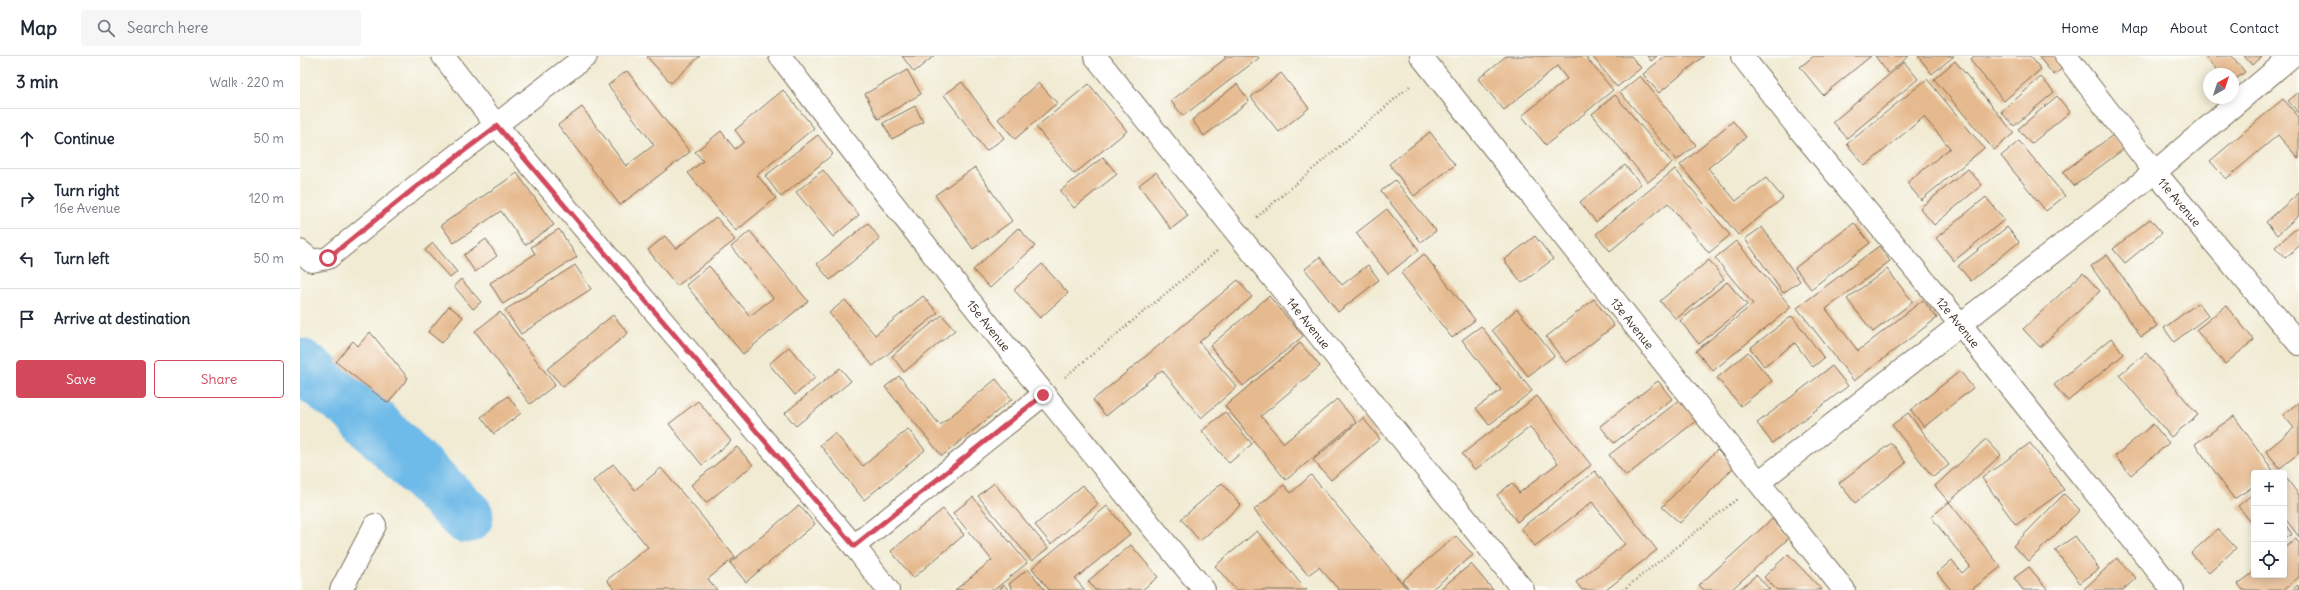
<!DOCTYPE html>
<meta charset="utf-8">
<style>
:root{--surface:#fff;--page:#f6f6f7;--text:#1f2937;--muted:#747a83;--line:#e0e1e3;--accent:#d1495b}
body{margin:0;font-family:Delius,sans-serif;background:var(--page);color:var(--text)}
.controls{position:absolute;right:12px;bottom:12px;display:grid;overflow:hidden;border-radius:4px;box-shadow:0 2px 10px #0003}
.controls button{width:36px;height:36px;display:grid;place-items:center;padding:0;border:0;border-bottom:1px solid var(--line);background:var(--surface);color:var(--text);font:20px sans-serif}
.compass{position:absolute;left:1903px;top:12px;width:36px;height:36px;border-radius:50%;background:var(--surface);box-shadow:0 2px 10px #0003;rotate:39deg}
.stop{position:absolute;width:12px;height:12px;margin:-9px;border:3px solid #d1495b;border-radius:50%;background:#fff}
.stop.end{background:#d1495b;border-color:#fff;box-shadow:0 1px 4px #0008}
.list{margin:0;padding:0;list-style:none}
h2{display:flex;justify-content:space-between;align-items:center;height:52px;margin:0;padding:0 16px;font-size:17px}
h2 small{font-size:13px;font-weight:400;color:var(--muted)}
.list li{display:grid;grid-template-columns:26px 1fr auto;gap:12px;align-items:center;box-sizing:border-box;height:60px;padding:0 16px;border-top:1px solid var(--line)}
.list b{display:block;font-size:15px;white-space:nowrap}
.list p{margin:0;font-size:13px;white-space:nowrap;color:var(--muted)}
.list em{font-size:13px;font-style:normal;color:var(--muted)}
.actions{display:flex;gap:8px;padding:12px 16px}
.actions a{flex:1;padding:9px 0;border:1px solid var(--accent);border-radius:4px;text-align:center;font-size:14px;color:var(--accent)}
.actions .main{background:var(--accent);color:#fff}
.icon{flex:none;width:22px;height:22px;fill:none;stroke:currentColor;stroke-width:2;stroke-linecap:round;stroke-linejoin:round}
.map{position:relative;flex:none;width:1999px;height:534px;overflow:hidden}
header{display:flex;align-items:center;gap:24px;box-sizing:border-box;height:56px;padding:0 20px;background:var(--surface);border-bottom:1px solid var(--line)}
header strong{font-size:19px}
nav{display:flex;gap:22px;margin-inline-start:auto;font-size:14px}
.search{width:280px;height:36px;background:var(--page);display:flex;align-items:center;gap:10px;box-sizing:border-box;padding:0 14px;border-radius:4px;color:var(--muted);font-size:15px}
main{display:flex}
aside{flex:1;background:var(--surface)}
.map>svg:first-child{display:block}
</style>
<header>
<strong>Map</strong>
<div class="search"><svg class="icon" aria-label="search" viewBox="0 0 24 24"><circle cx="10" cy="10" r="6"/><path d="M15 15l6 6"/></svg>Search here</div>
<nav><a>Home</a><a>Map</a><a>About</a><a>Contact</a></nav>
</header>
<main>
<aside>
<h2>3 min<small>Walk · 220 m</small></h2>
<ul class="list">
<li><svg class="icon" aria-label="ahead" viewBox="0 0 24 24"><path d="M12 20V5M6 11l6-6 6 6"/></svg><div><b>Continue</b></div><em>50 m</em></li>
<li><svg class="icon" aria-label="right" viewBox="0 0 24 24"><path d="M7 20v-9h11M14 6l5 5-5 5"/></svg><div><b>Turn right</b><p>16e Avenue</p></div><em>120 m</em></li>
<li><svg class="icon" aria-label="left" viewBox="0 0 24 24"><path d="M17 20v-9H6M10 6l-5 5 5 5"/></svg><div><b>Turn left</b></div><em>50 m</em></li>
<li><svg class="icon" aria-label="arrive" viewBox="0 0 24 24"><path d="M6 21V4h12l-3 4 3 4H6"/></svg><div><b>Arrive at destination</b></div></li>
</ul>
<div class="actions"><a class="main">Save</a><a>Share</a></div>
</aside>
<div class="map">
<svg width="1999" height="534" viewBox="0 0 1999 534">
<rect width="100%" height="100%" fill="#fdfcf7"/>
<filter id="ink" filterUnits="userSpaceOnUse"><feTurbulence type="fractalNoise" baseFrequency=".025" numOctaves="2"/><feDisplacementMap in="SourceGraphic" scale="8" xChannelSelector="R" yChannelSelector="G"/><feConvolveMatrix kernelMatrix="1 2 1 2 8 2 1 2 1" color-interpolation-filters="sRGB"/></filter>
<filter id="wash" filterUnits="userSpaceOnUse"><feTurbulence type="fractalNoise" baseFrequency=".012" numOctaves="4" result="noise"/><feDisplacementMap in="SourceGraphic" scale="16" xChannelSelector="R" yChannelSelector="G"/><feGaussianBlur stdDeviation="0.9" result="paint"/><feColorMatrix in="noise" values="0 0 0 0 0 0 0 0 0 0 0 0 0 0 0 0 0 1.4 0 .05"/><feComposite in="paint" operator="in"/></filter>
<g filter="url(#wash)">
<rect width="100%" height="100%" fill="#f1ebd3"/>
<g fill="none" stroke-linecap="round" stroke-linejoin="round">
<!-- river -->
<path stroke="#6ebae8" stroke-width="55" d="M0,310l51,37 115,113"/>
</g>
<g id="blocks">
<!-- building -->
<path fill="#e6ba8f" d="M349,0h51l-29,27 -24,-26z
M602,0h32l-20,16z
M924,0h33l2,2 -76,58 -12,-15 55,-43z
M1206,0h79l28,34 -67,55 -24,-29 45,-37 -10,-13 -53,44 -26,-31z
M1292,0h39l10,12 -24,19z
M1347,0h10l-6,5z
M1365,0h39l-45,37 -16,-19z
M1514,0h57l-48,39 -23,-28z
M1575,0h34l-21,17z
M1618,0h36l-22,18z
M1674,0h56l11,13 -37,32 -34,-41z
M1738,0h16l10,11 -10,8z
M1905,0h27l13,16 -12,9v-7h-13z
M1944,0h18l-10,9z
M1655,5l59,72 -20,17 -60,-71z
M1604,6l14,17 -71,59 -14,-16z
M607,14l14,24 -43,25 -13,-25z
M327,15l63,81 -70,53 -62,-80 24,-18 44,59 28,-21 -46,-60z
M981,17l28,35 -30,24 -28,-35z
M1340,20l56,69 -19,15 -57,-68z
M1741,21l13,15 -40,34 -13,-14z
M1627,23l57,69 -63,52 -14,-17 43,-35 -26,-31 -59,49 -18,-22z
M662,26l42,56 -18,13 -42,-56z
M739,27l18,20 -42,36 -17,-20z
M789,28l38,47 -53,43 -38,-47z
M937,28l12,17 -45,35 -12,-16z
M483,34l31,38 -57,47 19,23 -40,33 -48,-58 15,-12 -8,-9 26,-21 14,18 9,-7 -9,-12z
M1999,36v21l-11,-12z
M1315,39l57,68 -24,19 -56,-68z
M1757,40l13,16 -39,32 -13,-15z
M1983,43l16,18v42l-21,-24 -52,44 -16,-18z
M615,50l8,16 -31,17 -9,-16z
M1433,65l13,16 -38,31 28,33 30,-23 17,20 -45,37 -58,-70z
M1130,76l25,33 -41,31 -25,-32z
M518,79l15,19 -52,43 -16,-21z
M1813,79l11,14 -50,37 -11,-14z
M1719,85l46,55 -19,15 -45,-55z
M803,101l14,17 -43,34 -14,-17z
M1325,109l16,19 -45,38 -16,-20z
M675,111l37,54 -39,28 -38,-54z
M1375,113l55,66 -21,18 -41,-50 -58,48 -14,-17z
M1668,113l14,16 -48,40 -14,-17z
M523,114l36,45 -26,22 -37,-45z
M856,116l32,44 -17,13 -32,-44z
M217,117l37,52 -29,20 -24,-34 -47,32 -13,-18z
M1095,124l41,51 -15,11 -40,-51z
M1999,137v22l-22,20 -11,-13z
M1686,141l18,23 -50,41 -18,-23z
M1087,153l32,41 -31,24 -32,-41z
M416,161l19,23 -58,46 -29,-36 17,-14 11,13z
M1850,163l12,14 -37,30 -12,-14z
M568,167l12,16 -50,41 -13,-16z
M1554,167l16,20 -59,46 -16,-21z
M1999,170v20l-14,12 -10,-11z
M1462,171l38,54 -17,12 -38,-54z
M1707,171l12,15 -48,39 -13,-15z
M718,172l17,18 -45,42 -17,-18z
M259,173l18,28 -74,47 -13,-21 45,-29 -4,-7z
M450,175l58,70 -65,53 -57,-69 23,-19 41,50 23,-18 -42,-51z
M1235,180l18,23 -31,24 -18,-23z
M186,183l11,17 -22,16 -11,-17z
M1436,185l55,66 -78,64 -17,-20 57,-47 -38,-46z
M133,187l24,29 -7,6 -25,-28z
M1579,190l11,15 -64,48 32,42 65,-51 14,18 -83,63 -57,-73z
M1124,198l51,66 -23,18 -51,-65z
M1807,199l50,71 -16,11 -50,-71z
M1020,201l22,28 26,-20 11,15 -41,32 -33,-43z
M1409,204l15,19 -48,40 -16,-18z
M742,208l26,29 -28,25 -26,-28z
M275,209l16,24 -70,45 -16,-24z
M1587,213l26,33 -40,30 -26,-33z
M1783,217l17,18 -60,56 -17,-18z
M161,223l20,23 -8,7 -19,-23z
M938,224l14,17 -53,45 38,45 -36,31 -39,-48 -56,46 -13,-16z
M1427,226l20,23 -48,39 -19,-23z
M623,240l15,17 -65,53 -44,-53 16,-13 30,35z
M969,240l34,40 -60,50 -33,-40z
M1294,243l20,27 -48,37 -20,-26z
M1898,247l10,13 -34,26 -10,-14z
M149,250l14,11 -21,26 -14,-11z
M1926,250l28,34 -29,24 -29,-34z
M1217,253l37,47 -26,20 -36,-46z
M200,256l55,73 -25,19 -55,-73z
M313,259l15,18 -65,54 -16,-18z
M642,259l13,15 -51,42 -12,-16z
M1492,260l32,42 -11,9 -18,-24 -31,23 -14,-18z
M1181,270l51,65 -43,34 -13,-17 25,-18 -39,-50z
M70,276l38,46 -20,25 -52,-41 17,-21 5,5z
M1811,282l13,16 -56,47 -14,-16z
M1000,287l20,23 -59,50 23,27 53,-44 19,23 -70,58 -61,-74z
M489,291l26,31 -20,17 -26,-31z
M1448,296l24,29 -31,25 -24,-28z
M1846,297l52,62 -27,22 -52,-62z
M1532,310l16,20 -76,57 -15,-20z
M540,312l11,13 -55,45 -11,-13z
M1660,315l13,17 -49,39 -13,-17z
M599,320l41,49 56,-46 16,20 -70,57 -57,-69z
M1358,325l14,18 -58,44 -14,-17z
M208,340l13,17 -27,21 -13,-17z
M1237,340l54,69 -74,57 -20,-27 15,-12 7,10 39,-30 -28,-36 -55,43 -13,-16z
M1381,343l16,21 -71,56 -17,-21z
M398,345l33,40 -29,24 -33,-41z
M1999,346v51l-19,15 -14,-17 28,-23 -11,-13z
M925,356l27,32 -23,19 -27,-32z
M1608,357l41,52 -16,12 -41,-52z
M1934,360l40,56 -20,1v13l-20,13 -39,-55z
M1063,362l17,21 -49,41 -18,-20z
M1853,368l16,19 -38,32 -16,-19z
M608,373l17,21 -61,50 -44,-55 15,-12 28,33z
M1686,383l15,16 -52,47 -14,-16z
M1591,387l15,20 -51,40 -16,-20z
M1730,387l34,47 -48,35 -34,-47z
M437,391l16,18 -47,38 -15,-18z
M1417,394l17,17 -54,56 -18,-16z
M313,408l22,26 26,-22 34,40 40,49 -27,22 9,11h-102l-8,-10 41,-33 -55,-66z
M1295,415l62,79 -51,40h-24l-6,-8 49,-38 -33,-42 -57,44 -14,-18z
M1011,419l97,115h-69l-20,-23 -11,8 -54,-65 30,-25 7,8z
M1984,419l15,20v42l-15,-20z
M694,427l54,65 -16,13 -54,-65z
M922,427l19,22 -41,36 -19,-22z
M783,429l15,19 -47,40 -16,-19z
M1954,437v33l-16,-20z
M1764,438l16,16 -51,51 -16,-15z
M673,441l54,66 -33,27h-39l37,-30 -39,-47z
M1649,446l52,65 -30,23h-20l-14,-17 15,-13 10,13 8,-7 -39,-49z
M499,449l16,19 -69,58 -16,-19z
M807,450l23,28 -55,45 10,11h-36l-17,-22z
M643,453l21,26 -51,43 -22,-27z
M1472,463l17,19 -58,52h-27l-5,-5z
M1984,467l8,11 -8,6z
M1918,473l18,19 -27,25 -18,-20z
M957,475l44,53 6,6h-71l-21,-24z
M1156,480l17,19 -42,35h-21l-8,-9z
M1775,480l24,33 -19,14 -25,-33z
M1996,483l3,4v34l-16,13h-40l-5,-6 16,-12v3h30v-26z
M831,489l27,32 -16,13h-47l-7,-9z
M1488,498l34,36h-45l-13,-13z
M1817,502l19,20 -13,12h-40z
M1171,508l22,26h-54z
M1729,511l19,23h-25l-9,-12z
M728,513l17,21h-32l-4,-6z
M1456,519l14,15h-31z
M704,529l5,5h-11z
M1998,529l1,5h-7z"/>
</g>
</g>
<g filter="url(#ink)">
<use href="#blocks" fill-opacity="0" stroke="#7b6e5d" stroke-width="1"/>
<g fill="none" stroke-linecap="round" stroke-linejoin="round">
<defs>
<g id="minor">
<path d="M143,0l54,70 357,420 34,44"/>
<path id="s1" d="M480,0c137,182 279,358 424,534"/>
<path id="s2" d="M795,0l428,534"/>
<path id="s3" d="M1121,0l423,534"/>
<path id="s4" d="M1442,0l52,67 167,202 212,265"/>
<path id="s5" d="M1766,0l89,116 144,172"/>
<path d="M0,195l12,10 16,-3 87,-71 171,-131"/>
<path d="M1459,426l396,-310 137,-116"/>
<path d="M554,490l189,-151"/>
<path d="M41,534l34,-65"/>
</g>
</defs>
<!-- minor casing -->
<use href="#minor" stroke="#7b6e5d" stroke-width="24"/>
<!-- path -->
<path stroke="#7b6e5d" stroke-width="2.5" stroke-dasharray="1 3" stroke-linecap="butt" d="M957,161l153,-131
M765,321l152,-126
M1323,534l114,-91"/>
<!-- minor -->
<use href="#minor" stroke="#fff" stroke-width="22"/>
</g>
</g>
<g fill="none" stroke-linecap="round" stroke-linejoin="round" filter="url(#ink)">
<!-- route -->
<path stroke="#d1495b" stroke-width="5" d="M28,202l88,-71 81,-61 357,420 189,-151"/>
</g>
<g text-anchor="middle" dominant-baseline="central" stroke-width="3" stroke-linejoin="round" paint-order="stroke">
<!-- street labels -->
<g font-size="12" fill="#3b2a1e" stroke="#fdfcf7">
<text stroke="none"><textPath href="#s5" startOffset="185">11e Avenue</textPath></text>
<text stroke="none"><textPath href="#s4" startOffset="343">12e Avenue</textPath></text>
<text stroke="none"><textPath href="#s2" startOffset="342">14e Avenue</textPath></text>
<text stroke="none"><textPath href="#s3" startOffset="341">13e Avenue</textPath></text>
<text stroke="none"><textPath href="#s1" startOffset="341">15e Avenue</textPath></text>
</g>
</g>
</svg>
<div class="controls">
<button>+</button>
<button>−</button>
<button><svg class="icon" aria-label="locate" viewBox="0 0 24 24"><circle cx="12" cy="12" r="6"/><path d="M12 2v4M12 18v4M2 12h4M18 12h4"/></svg></button>
</div>
<svg class="compass" viewBox="-18 -18 36 36"><path d="M0-13l5 13h-10z" fill="#e53935"/><path d="M0 13l5-13h-10z" fill="#747a83"/></svg>
<div class="stop" style="left:28px;top:202px"></div>
<div class="stop end" style="left:743px;top:339px"></div>
</div>
</main>
